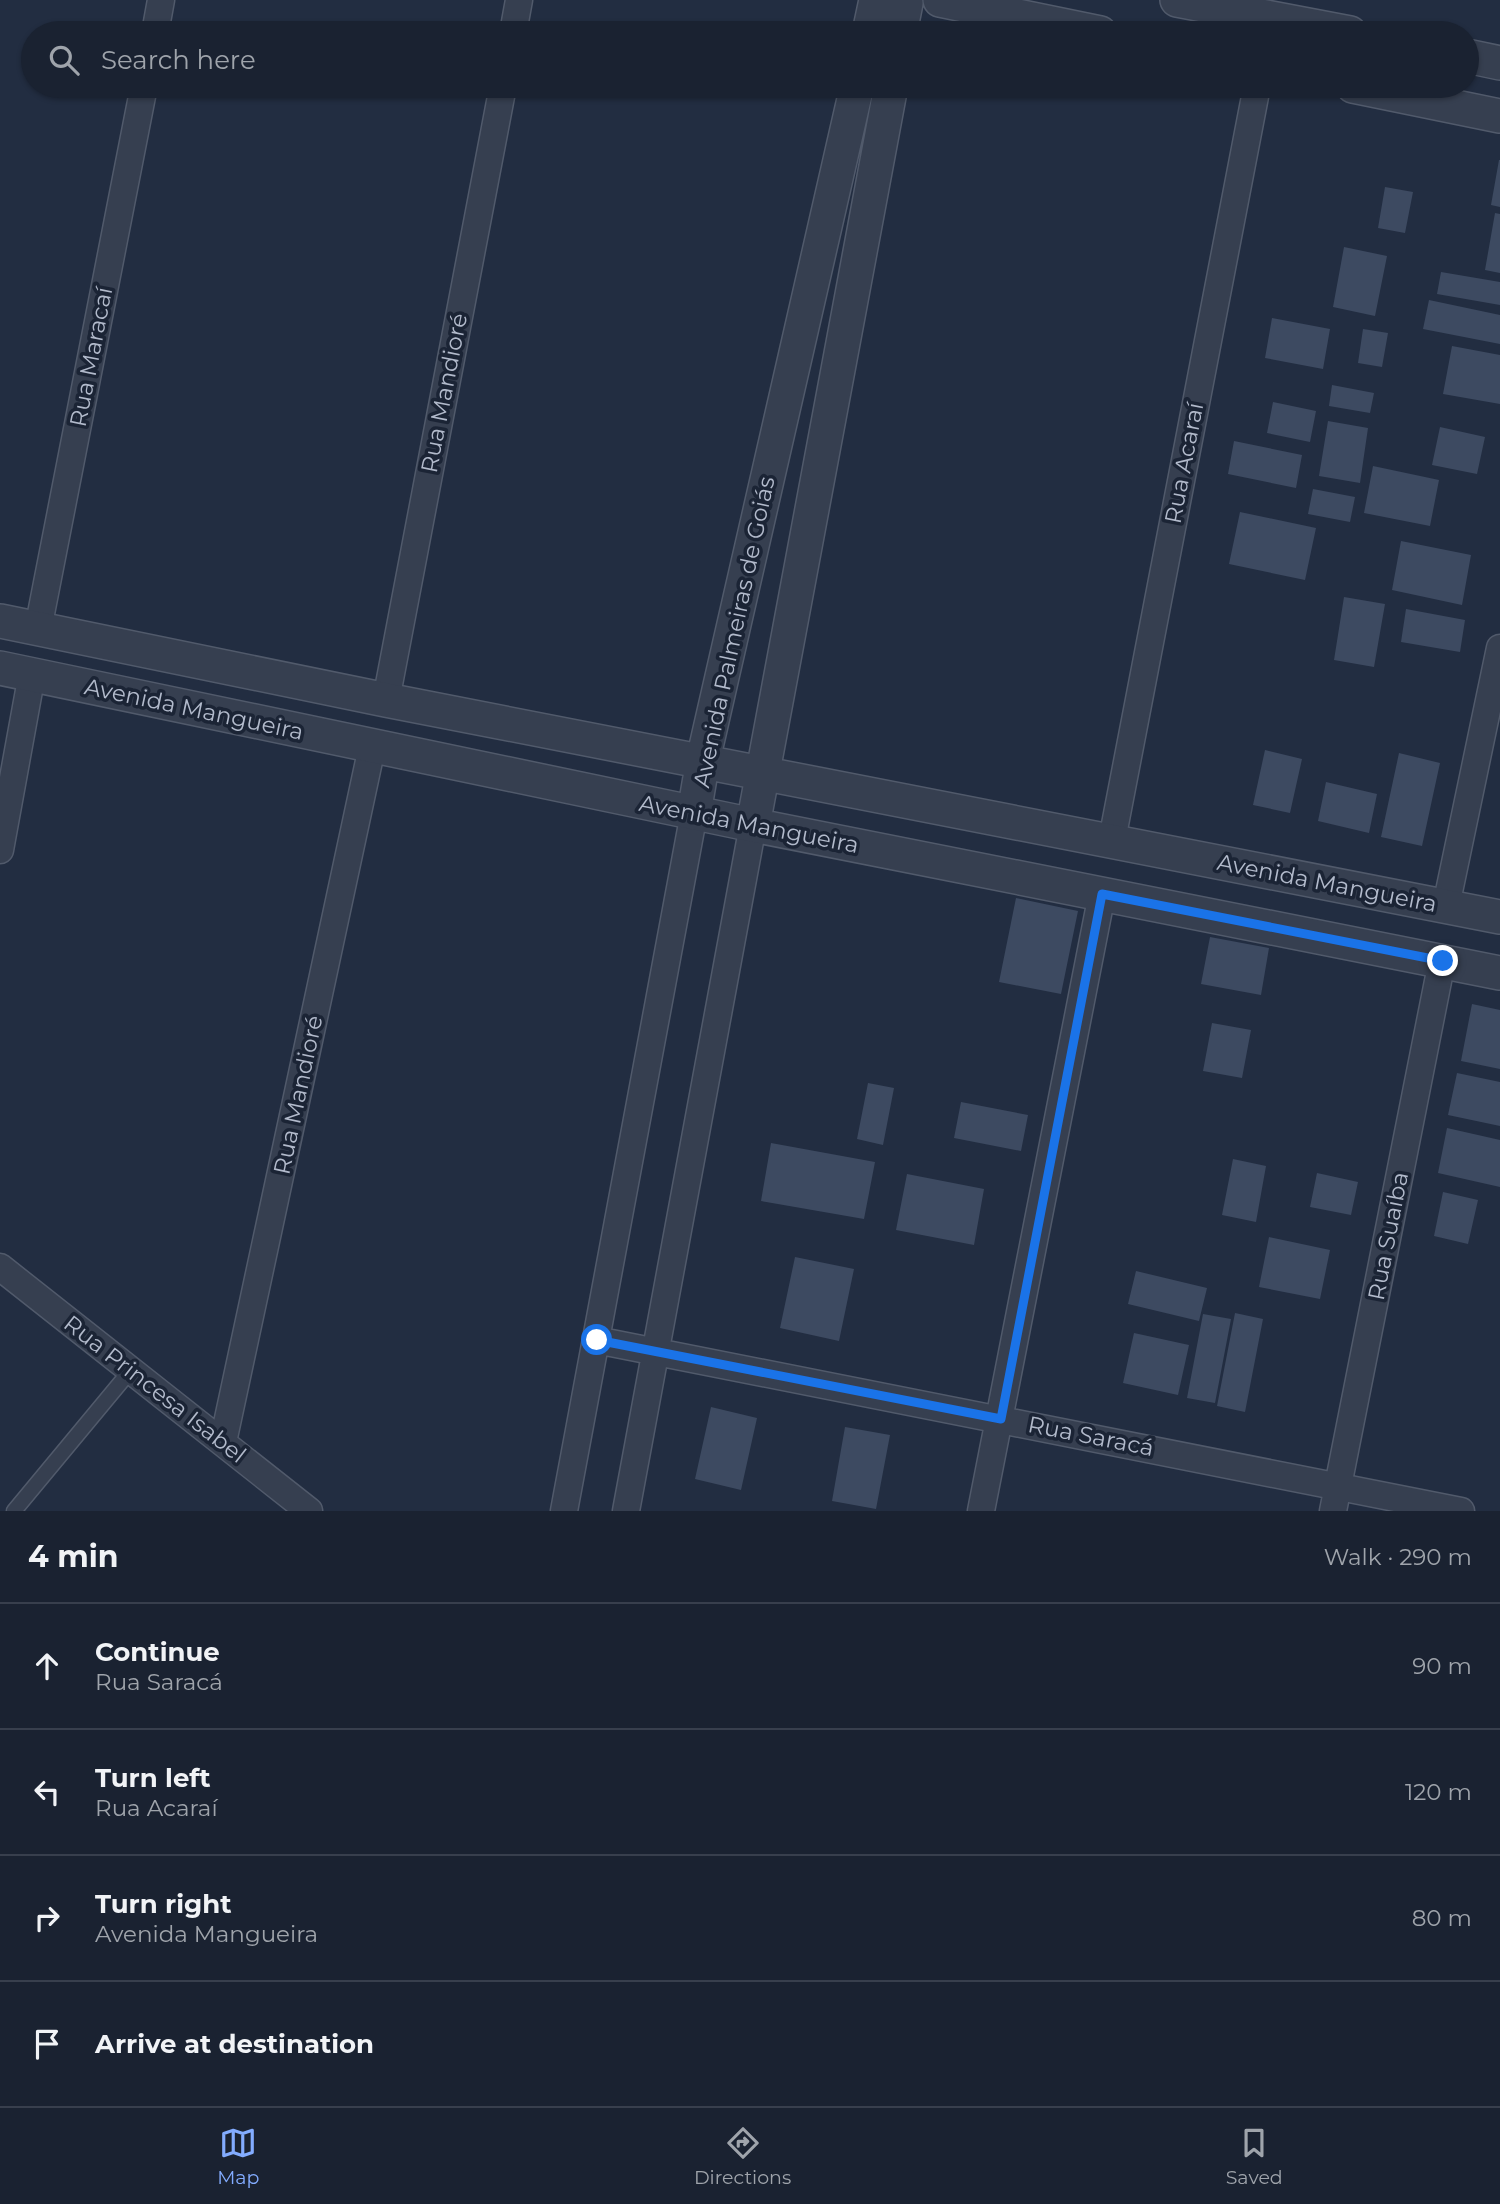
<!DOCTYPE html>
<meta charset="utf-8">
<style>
:root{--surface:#1a2231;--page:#272f3d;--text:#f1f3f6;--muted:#9fa4ab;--line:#383f4d;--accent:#83acff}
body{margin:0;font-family:Montserrat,sans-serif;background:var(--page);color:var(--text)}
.stop{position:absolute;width:21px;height:21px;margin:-16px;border:5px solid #1a73e8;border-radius:50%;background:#fff}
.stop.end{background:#1a73e8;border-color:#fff;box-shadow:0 2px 7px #0008}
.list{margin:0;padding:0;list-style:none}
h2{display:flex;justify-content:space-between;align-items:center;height:91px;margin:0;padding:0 28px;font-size:30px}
h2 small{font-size:23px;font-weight:400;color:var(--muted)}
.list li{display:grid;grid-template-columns:46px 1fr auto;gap:21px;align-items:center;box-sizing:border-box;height:126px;padding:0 28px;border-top:2px solid var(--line)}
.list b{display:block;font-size:26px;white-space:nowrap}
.list p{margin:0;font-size:23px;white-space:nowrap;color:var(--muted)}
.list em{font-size:23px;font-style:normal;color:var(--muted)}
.icon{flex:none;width:38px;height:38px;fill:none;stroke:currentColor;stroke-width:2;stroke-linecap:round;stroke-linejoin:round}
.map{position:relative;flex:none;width:1500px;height:1511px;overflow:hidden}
.search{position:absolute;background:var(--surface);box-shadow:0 2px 5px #0004;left:21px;right:21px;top:21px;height:77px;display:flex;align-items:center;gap:18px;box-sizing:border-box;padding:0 24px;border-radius:38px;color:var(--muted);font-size:26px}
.sheet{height:595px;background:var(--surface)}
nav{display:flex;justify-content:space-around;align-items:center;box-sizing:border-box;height:98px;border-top:2px solid var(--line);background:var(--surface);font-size:19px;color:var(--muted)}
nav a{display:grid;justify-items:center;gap:4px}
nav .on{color:var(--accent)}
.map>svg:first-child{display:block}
</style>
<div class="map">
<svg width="1500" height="1511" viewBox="0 0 1500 1511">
<rect width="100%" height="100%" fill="#222d41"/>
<!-- building -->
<path fill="#3d4a61" d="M1499,160h1v47l-9,-2z
M1385,187l28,5 -8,41 -27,-5z
M1495,213l5,1v59l-15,-3z
M1344,247l43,9 -12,60 -42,-9z
M1441,272l59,10v23l-63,-11z
M1429,300l71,15v29l-77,-15z
M1272,318l58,11 -7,40 -58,-11z
M1363,329l25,4 -6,34 -24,-4z
M1452,346l48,9v49l-57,-10z
M1332,385l42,8 -4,20 -41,-7z
M1273,402l43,9 -6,31 -43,-9z
M1328,421l40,7 -8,55 -41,-7z
M1440,427l45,10 -8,37 -45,-9z
M1234,441l68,14 -6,33 -68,-14z
M1373,466l66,14 -9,46 -66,-13z
M1313,489l42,8 -5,25 -42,-8z
M1240,512l76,16 -11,52 -76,-16z
M1401,541l70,14 -9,50 -70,-15z
M1344,597l41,7 -11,63 -40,-7z
M1406,609l59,11 -5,32 -59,-10z
M1265,750l37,9 -12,54 -37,-8z
M1399,753l41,10 -18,83 -41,-9z
M1326,782l51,12 -8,39 -51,-12z
M1016,898l62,13 -17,83 -62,-12z
M1210,937l59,11 -8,47 -60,-11z
M1472,1004l28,6v59l-39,-8z
M1212,1023l39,7 -9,48 -39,-7z
M1457,1073l43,9v44l-52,-11z
M868,1083l26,5 -11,57 -26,-6z
M961,1102l67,13 -7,36 -67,-13z
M1447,1128l53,12v47l-62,-14z
M771,1143l104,19 -11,57 -103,-18z
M1233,1159l33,7 -10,56 -34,-7z
M1317,1173l41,9 -7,33 -41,-8z
M907,1174l77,15 -10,56 -78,-15z
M1443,1192l35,8 -10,44 -34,-8z
M1269,1237l61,13 -10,49 -61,-12z
M795,1257l59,12 -15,72 -59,-13z
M1136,1271l71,17 -8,33 -71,-17z
M1235,1313l28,6 -18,93 -28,-6z
M1203,1314l28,5 -16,84 -28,-5z
M1134,1333l55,12 -11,50 -55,-12z
M711,1407l46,11 -16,72 -46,-11z
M845,1427l45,8 -14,74 -44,-8z"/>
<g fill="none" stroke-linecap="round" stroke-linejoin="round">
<defs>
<path id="service" d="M14,1511l117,-141"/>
<path id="minor" d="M155,33l6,-33
M513,33l6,-33
M38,629l106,-543
M386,700l117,-614
M1112,840l145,-754
M0,850l32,-176
M1446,906l54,-258
M0,1267l309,244
M596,1340l865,171
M223,1442l149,-695
M564,1511l130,-698
M626,1511l127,-686
M981,1511l121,-617
M1333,1511l109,-550"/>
<path id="tertiary" d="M940,0l160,33
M1177,0l173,33
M869,33l7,-33
M900,33l6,-30
M1467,56l33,7
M1353,86l147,30
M0,621l386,79 1114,217
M0,668l753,157 747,148
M694,813l9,-53 154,-674
M753,825l138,-739"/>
</defs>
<!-- service casing -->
<use href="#service" stroke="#515a6b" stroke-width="17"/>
<!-- minor casing -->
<use href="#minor" stroke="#515a6b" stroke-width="29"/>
<!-- tertiary casing -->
<use href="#tertiary" stroke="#515a6b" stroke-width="36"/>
<!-- service -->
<use href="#service" stroke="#363f50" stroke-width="14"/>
<!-- minor -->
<use href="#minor" stroke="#363f50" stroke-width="26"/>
<!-- tertiary -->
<use href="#tertiary" stroke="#363f50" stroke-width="33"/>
</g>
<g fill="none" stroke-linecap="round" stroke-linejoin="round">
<!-- route -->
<path stroke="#1a73e8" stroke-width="9" d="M597,1340l404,79 101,-525 341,67"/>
</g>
<g text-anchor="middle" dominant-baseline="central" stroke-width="7" stroke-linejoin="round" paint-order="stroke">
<!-- street labels -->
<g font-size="23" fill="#b2bacb" stroke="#1b2435">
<text transform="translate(91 357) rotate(-79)">Rua Maracaí</text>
<text transform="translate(444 393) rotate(-79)">Rua Mandioré</text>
<text transform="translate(1184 463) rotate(-79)">Rua Acaraí</text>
<text transform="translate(734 632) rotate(-78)">Avenida Palmeiras de Goiás</text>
<text transform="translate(194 709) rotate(12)">Avenida Mangueira</text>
<text transform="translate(749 824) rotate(11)">Avenida Mangueira</text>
<text transform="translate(1327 883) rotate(11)">Avenida Mangueira</text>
<text transform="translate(298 1095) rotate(-78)">Rua Mandioré</text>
<text transform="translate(1388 1236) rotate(-79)">Rua Suaíba</text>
<text transform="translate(155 1389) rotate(38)">Rua Princesa Isabel</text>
<text transform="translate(1091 1436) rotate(11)">Rua Saracá</text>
</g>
</g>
</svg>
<div class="stop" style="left:597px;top:1340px"></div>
<div class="stop end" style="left:1443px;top:961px"></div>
<div class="search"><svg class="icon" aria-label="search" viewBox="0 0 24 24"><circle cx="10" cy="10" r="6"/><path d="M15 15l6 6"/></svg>Search here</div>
</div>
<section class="sheet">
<h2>4 min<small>Walk · 290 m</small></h2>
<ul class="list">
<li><svg class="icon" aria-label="ahead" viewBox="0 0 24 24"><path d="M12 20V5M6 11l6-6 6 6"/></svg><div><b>Continue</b><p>Rua Saracá</p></div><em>90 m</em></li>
<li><svg class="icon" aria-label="left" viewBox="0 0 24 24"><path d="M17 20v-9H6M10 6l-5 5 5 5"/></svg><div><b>Turn left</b><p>Rua Acaraí</p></div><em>120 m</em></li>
<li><svg class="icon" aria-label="right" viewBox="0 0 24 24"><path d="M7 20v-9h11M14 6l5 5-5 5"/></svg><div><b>Turn right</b><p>Avenida Mangueira</p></div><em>80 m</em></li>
<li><svg class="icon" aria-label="arrive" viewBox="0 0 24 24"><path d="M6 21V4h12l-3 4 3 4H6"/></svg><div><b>Arrive at destination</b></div></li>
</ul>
</section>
<nav>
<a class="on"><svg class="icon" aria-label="map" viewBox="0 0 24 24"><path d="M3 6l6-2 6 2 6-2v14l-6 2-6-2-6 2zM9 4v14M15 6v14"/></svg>Map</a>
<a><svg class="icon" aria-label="directions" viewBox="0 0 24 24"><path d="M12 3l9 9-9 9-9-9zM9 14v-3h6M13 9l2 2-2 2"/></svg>Directions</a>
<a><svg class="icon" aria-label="saved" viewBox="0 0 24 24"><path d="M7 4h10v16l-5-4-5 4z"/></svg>Saved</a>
</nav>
